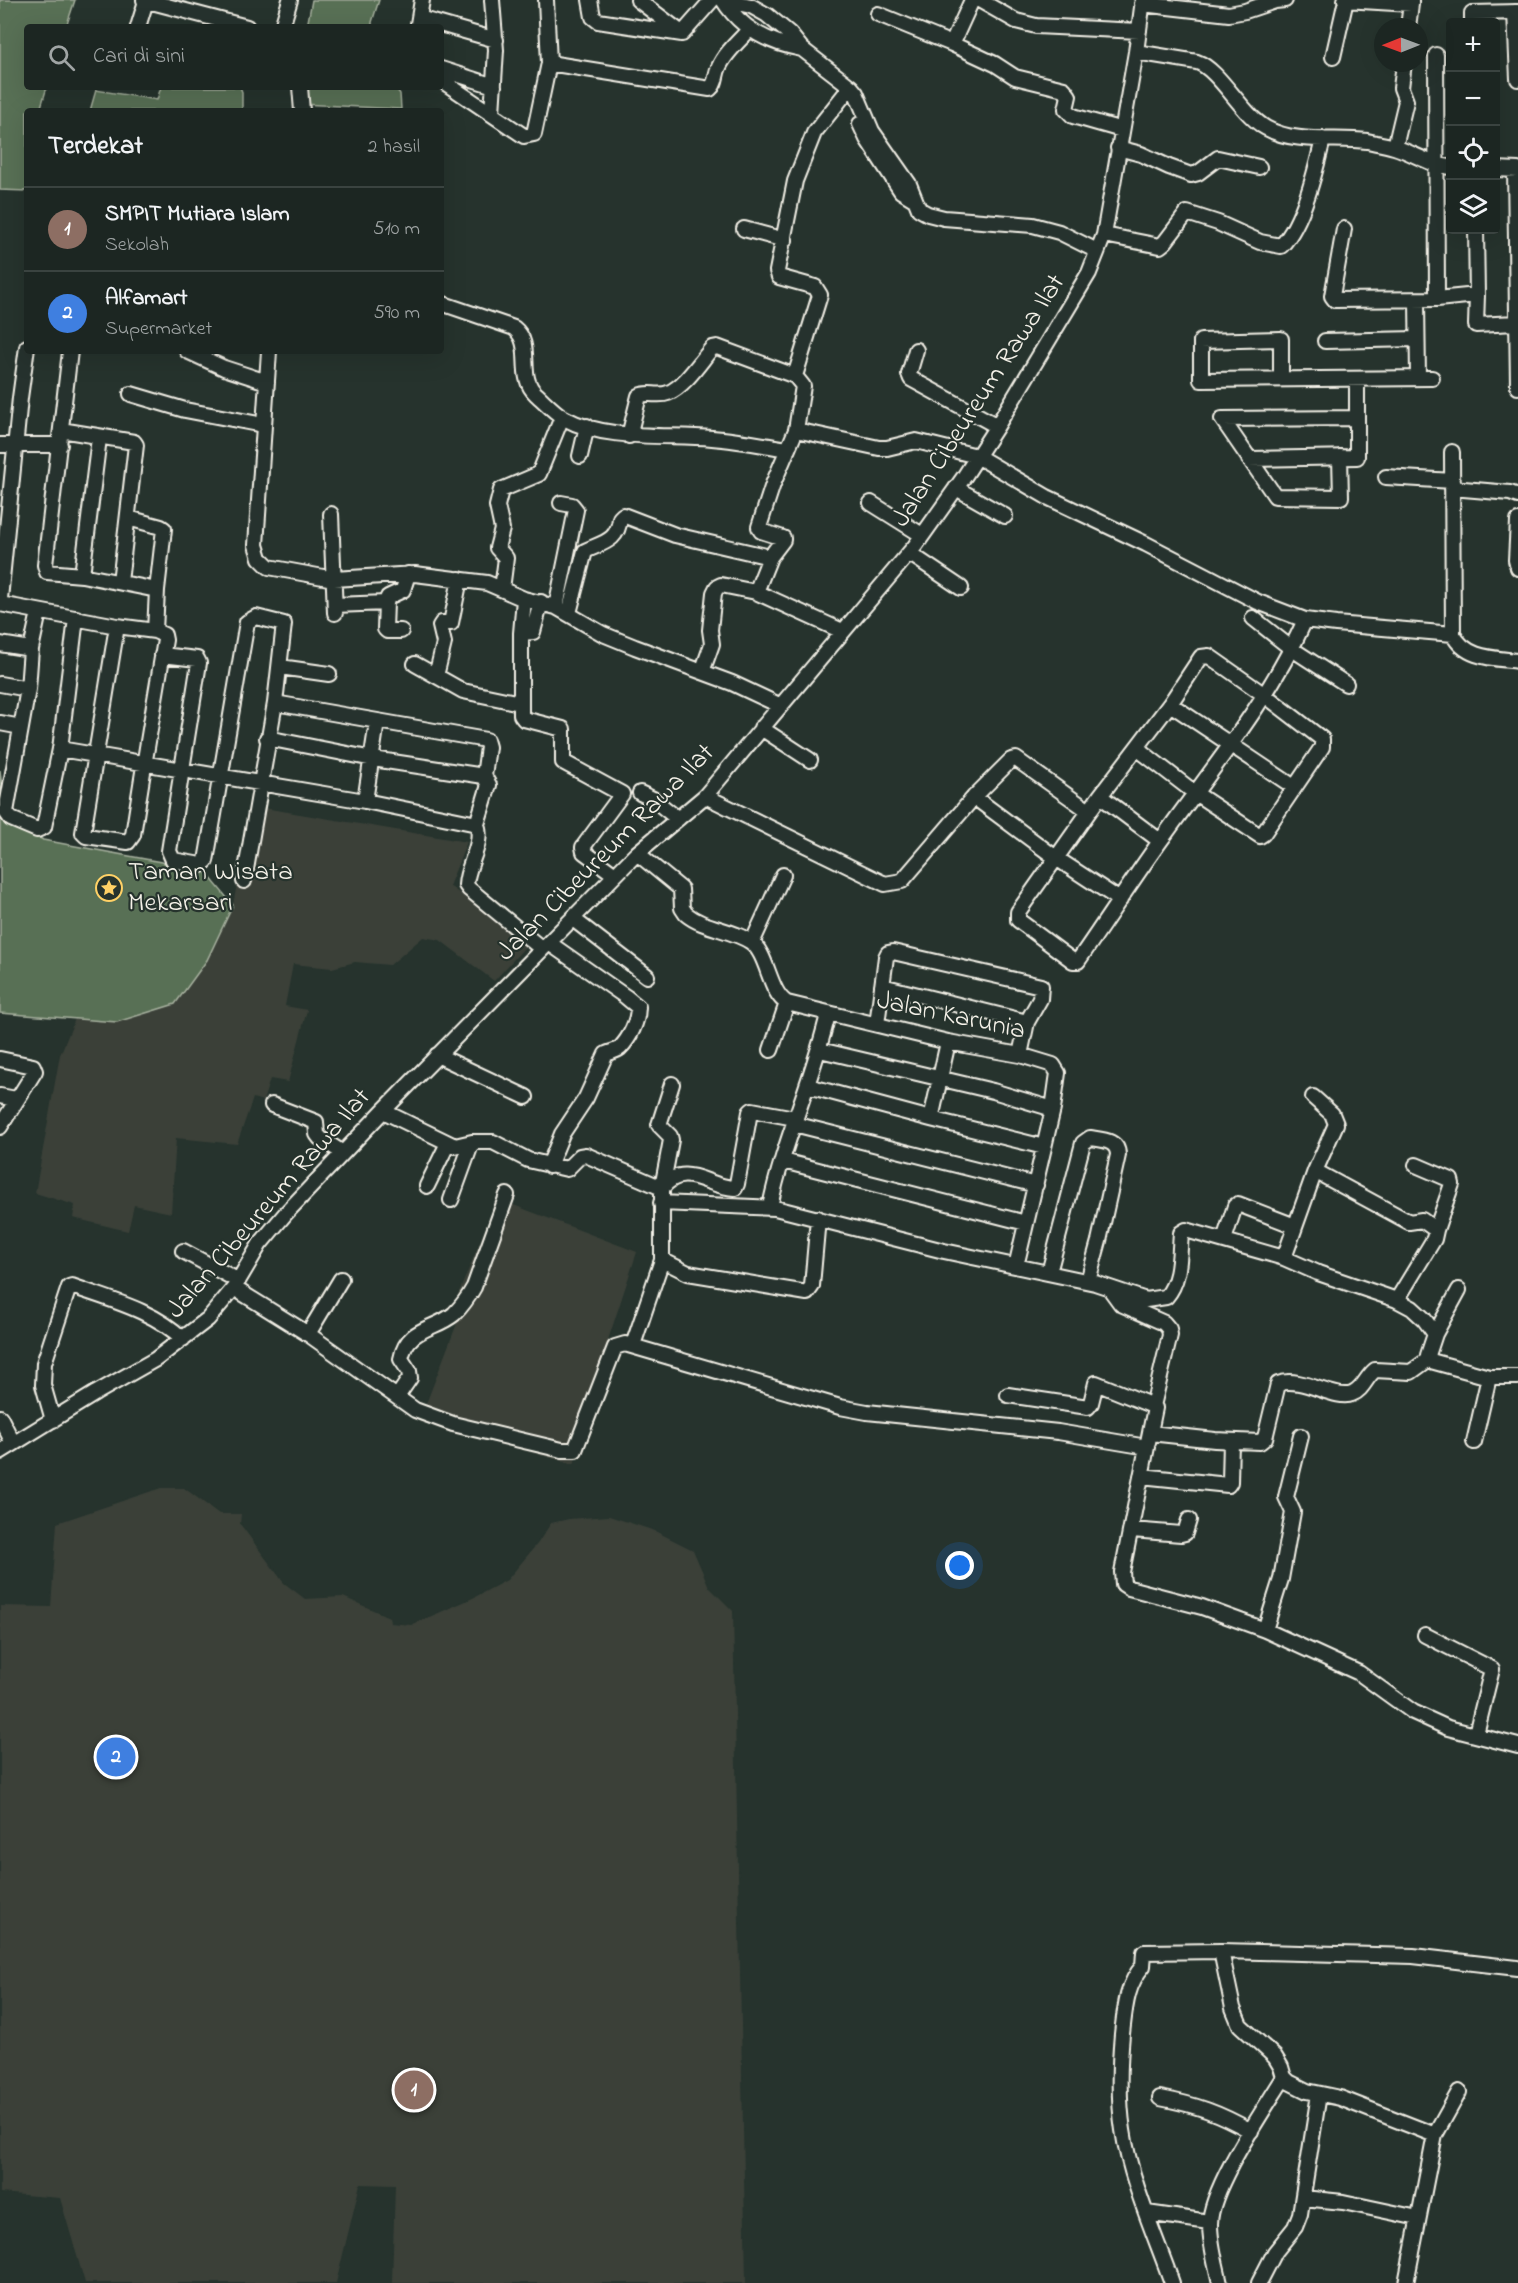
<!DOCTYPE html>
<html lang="id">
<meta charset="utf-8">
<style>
:root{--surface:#1c2622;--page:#29322f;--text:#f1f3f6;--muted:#a0a5a5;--line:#3a4340;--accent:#0b8043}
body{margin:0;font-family:"Indie Flower",sans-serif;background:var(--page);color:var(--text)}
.controls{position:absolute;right:18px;top:18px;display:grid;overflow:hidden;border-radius:6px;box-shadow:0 6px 24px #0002}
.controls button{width:54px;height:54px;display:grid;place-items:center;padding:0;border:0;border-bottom:2px solid var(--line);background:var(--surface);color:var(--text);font:30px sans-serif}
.compass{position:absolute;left:1374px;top:18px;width:54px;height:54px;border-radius:50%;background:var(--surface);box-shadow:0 6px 24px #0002;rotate:269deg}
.you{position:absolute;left:960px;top:1566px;width:21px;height:21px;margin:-15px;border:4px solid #fff;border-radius:50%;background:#1a73e8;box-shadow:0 0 0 9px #1a73e833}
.badge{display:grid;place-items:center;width:39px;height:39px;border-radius:50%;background:var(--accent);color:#fff;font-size:20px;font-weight:700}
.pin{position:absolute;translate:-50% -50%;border:3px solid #fff;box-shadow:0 2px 6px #0006}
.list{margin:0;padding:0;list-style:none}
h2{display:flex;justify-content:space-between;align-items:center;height:78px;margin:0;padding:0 24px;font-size:26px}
h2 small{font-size:20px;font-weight:400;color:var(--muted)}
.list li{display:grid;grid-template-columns:39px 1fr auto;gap:18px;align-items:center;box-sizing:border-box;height:84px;padding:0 24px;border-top:2px solid var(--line)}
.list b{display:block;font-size:22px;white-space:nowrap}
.list p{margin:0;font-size:20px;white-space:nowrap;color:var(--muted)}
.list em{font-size:20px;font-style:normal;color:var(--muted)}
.icon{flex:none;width:33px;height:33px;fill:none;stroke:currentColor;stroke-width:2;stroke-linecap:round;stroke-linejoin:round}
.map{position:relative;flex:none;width:1518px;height:2283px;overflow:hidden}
.search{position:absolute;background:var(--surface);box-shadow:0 6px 24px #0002;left:24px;top:24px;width:420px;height:66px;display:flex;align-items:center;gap:15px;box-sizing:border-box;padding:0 21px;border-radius:6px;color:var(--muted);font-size:22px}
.panel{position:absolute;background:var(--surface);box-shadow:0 6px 24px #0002;left:24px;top:108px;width:420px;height:246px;border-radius:6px}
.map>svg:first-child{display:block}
</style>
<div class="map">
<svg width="1518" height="2283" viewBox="0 0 1518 2283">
<rect width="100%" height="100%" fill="#26332d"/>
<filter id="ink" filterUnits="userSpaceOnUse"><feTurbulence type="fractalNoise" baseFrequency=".0167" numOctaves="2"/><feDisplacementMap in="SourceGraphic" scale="12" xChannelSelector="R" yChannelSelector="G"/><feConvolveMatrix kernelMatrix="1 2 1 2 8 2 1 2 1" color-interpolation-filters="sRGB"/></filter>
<g filter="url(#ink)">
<!-- built -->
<path fill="#3b4139" d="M252,806l215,36 -18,44 61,42 15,19 -31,34 -54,-41 -17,-3 -33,28 -35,-3 -23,6 -39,-4 -8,42 22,4 -19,72 -18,-3 -7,22 -10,-3 -16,46 -61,-6 -5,75 -37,-8 -6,26 -55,-13 2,-13 -40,-12 25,-138 15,-36 42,3 58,-18 32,-44 26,-55z
M498,1199l139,53 -29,88 8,10 -42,114 -155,-42 42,-109 -9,-4z
M161,1488h23l35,26h22l-1,10 44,59 21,16 38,-2 46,20 1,6 21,2 62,-27 34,-18 31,-37 13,-20 18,-4 40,-3 46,15 38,19 16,37 24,24 13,672h-354l3,-98 -35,-1 -24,99h-251l-25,-85 -60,-5v-587l51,1 6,-84z"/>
<!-- green -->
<path fill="#586f54" stroke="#a6b09e" stroke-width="1.5" d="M0,0h75l-9,27h-39v60h20l-7,23 1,1h-14v80l-27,-1z
M312,0h67l-7,22v5h-65z
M161,87h79l2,5v19h-152l6,-21 61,10z
M296,87h99l5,7 1,15 -100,-5z
M0,770l5,47 38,23 161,30 29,35 -26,55 -32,44 -58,18 -117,-9z"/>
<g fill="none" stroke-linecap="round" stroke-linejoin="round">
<defs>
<path id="minor" d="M144,0l103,27
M590,0l3,17 5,4 84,13 30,-34
M638,0l41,31
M723,0l28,6 16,9 23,19 12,15 49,38 5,6 16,38 37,53 10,25 9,5 16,4 89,7 26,7 38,19
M723,0c18,29 45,43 79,49
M972,0l-20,44 43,20 20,13 49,12 5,7 -3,13 7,7 49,14
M979,0l37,21 20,5 103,5
M1345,0l66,4v-4
M1142,4l87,10 16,-3 30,-10 10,-1
M1515,12l3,67
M878,14l74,30
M419,18l77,22
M1472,22v-9l46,-1
M418,24l4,-24
M138,27l8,-26
M282,27l8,-27
M1408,27l3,-23
M1136,52l61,10c23,8 44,52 69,66 28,16 71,9 101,13 9,2 18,3 27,6 20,6 36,18 56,20
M1436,55l1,244 40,-4 -1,30 40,-2
M1333,57l13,-57
M549,63l161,26c7,-6 5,-14 9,-22 6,-14 20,-26 30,-37
M441,69l53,17
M441,80l83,56 10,-2 15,-71 -3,-63
M300,87l2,24
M492,113l4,-63 -4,-50
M860,124l7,15 34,52 13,8
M1395,147l11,-46 -5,-13 3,-25
M1118,148l23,6 28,13 22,8 7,-2 20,-15 41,9
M1496,169l22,1
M1515,170l3,217
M744,229l41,11
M1344,229l-12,67 3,4 102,-1
M1476,230l1,65
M1104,235l56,11 5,-4 22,-29 31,10 42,19 21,4c22,-22 35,-77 42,-107
M1417,300l1,78
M441,303l73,25c21,17 2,48 22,66 9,8 18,18 28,24 42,23 101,16 148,20 25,2 51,7 76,11
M1325,341l92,-2
M916,350l-7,24 2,5 86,47
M70,351l-25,214 2,7 35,3 75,15
M187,351l37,17 43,14
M269,351l-13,194 4,13 9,9 65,12 81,-5 72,9 37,16 32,8 47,27 32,13 97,36 47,22
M795,376l25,-81 -5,-8 -36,-10 -2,-6 18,-90 19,-48 34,-43
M1281,379v-40l-80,2v39l231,-2
M131,394l54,16 78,15
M61,430l73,12 2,3 -16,137
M629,436l10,-40c9,-5 19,1 29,-3 17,-7 32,-31 44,-45l5,-1 78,29 8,10 -7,44
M0,445h60
M1452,452l1,182
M580,456l7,-30
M1340,457l1,40 -66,-1 -53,-77 135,-1
M1249,459l108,-2v-78
M1386,477l67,4
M956,488l49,28
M1452,488l58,5 8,3
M871,503l51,32
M331,514l4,99
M128,518l33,9 3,2 -7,61 -2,41
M1518,521l-2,39 2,8
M909,553l52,35
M82,575l17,-137
M502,589l4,-31 -9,-10 5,-19 -5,-23 4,-16 38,-16 23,-57
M756,592l14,-35 13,-17v-2l-22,-7 -2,-4 14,-43 23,-54 83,18h8l29,-7 61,15 70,41 99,47 112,58 47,18 31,4 117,10c12,25 41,24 65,27
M0,599l20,-201 7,-51
M524,599l-3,34v82l3,4 39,10v33l59,32 -39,53 1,5 31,23
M386,603l-1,26 2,2h14
M0,604l117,22 38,5 9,4 1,5c-11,65 -22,130 -32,195l-5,7 -42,-6 -3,-3 34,-207
M335,605l51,-2 2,-6 15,-7 5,-16
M556,607l20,-97 -4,-5 -11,-2
M39,612l-8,37 -3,40 -22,123 5,7 26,11 7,-3 16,-78 16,-131
M569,613l16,-62c19,-9 33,-10 35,-33l3,-3 52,20 95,22
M1253,618l39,31 54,35
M521,633l12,-1 8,-30
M0,644l31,5
M162,655l35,4 2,4 -30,188 4,9 28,5 5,-4 41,-239 9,-5 28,7 -9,79 -31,178
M415,664l48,27 57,12
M280,667l49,7
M702,672l10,-28 -2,-14 4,-37 3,-6 4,-2 35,7 86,39
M436,676l8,-33 -4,-17 2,-3h9l9,-44
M0,684l28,5
M275,703l211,37 2,7 -4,29
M1170,704l124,83
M0,723l21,4
M761,728l49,32
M267,738l106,21 111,17 5,9 -12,39
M60,749l305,52 112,23c7,20 -10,40 -11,61l3,4 73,60
M1138,749l57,44 65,43 3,-2 59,-87v-8l-56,-43 -57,-40 -8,1 -31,47 -70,92 -82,116v8l55,41h5c28,-40 54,-81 83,-121 51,-72 108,-139 144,-220
M640,793l13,6 25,20
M705,796l180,88 17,-3 72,-84 37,-37 5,-1 73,52
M1100,796l60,45
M974,797l82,61 64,42
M365,801l12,-79
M637,853l44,36 1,19 4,6c18,15 46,15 65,28 17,12 18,51 36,61l161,39 72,13 33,10 5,8 -5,36 -35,149
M573,919l74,57
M549,943l77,54 12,10c0,14 -8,31 -18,41 -4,3 -9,4 -14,6l-20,44 -24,36 -13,32
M752,943l31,-68
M882,986l145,36
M877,1024l9,-67 2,-4 5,-1 148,34 -1,13 -13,23 -7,33
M771,1050l16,-47
M820,1050l173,41 60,18
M437,1055l89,42
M0,1059l33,7 2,5 -35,56
M808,1086l123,33 113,28
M0,1096l16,3
M272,1105l44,17 1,12 3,4 23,15
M383,1111l72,35 17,-4h21l35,18 39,9 13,-13 6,-1 76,33c23,-28 46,0 73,0l2,-4 13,-72 2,-2 43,8
M931,1119l17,-77
M794,1124l242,61
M783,1161l243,62
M1416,1165l35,15 1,4 -16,46
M1315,1171l94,51 13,-2 14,10 -2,9 -37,61
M427,1186l21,-43
M451,1200l21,-58
M661,1203l114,5 169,43 151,32 51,17 20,-3c15,-17 13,-42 15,-64l5,-3 98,28 34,15 79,27 15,8 12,11 11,15 -7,21 3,6 58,16h29
M770,1207c13,-65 43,-127 58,-193
M1224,1240l11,-34 3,-2 57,22
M183,1251l54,29
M1284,1258l31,-87 21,-47 -4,-10 -19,-17
M662,1260l26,13 119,20 5,-7 6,-68
M1051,1265l32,-122 7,-5c13,2 28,2 28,17l-19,86 -11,40
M234,1288l74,46 107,76 38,14 109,26h13l40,-103 10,-3 215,63 27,5 191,20 89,15 -25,125 1,12 6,4 73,19 63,23 94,43 54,39 35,16 70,18
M1110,1289l11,15 43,19 5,6 1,6 -17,71
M308,1334l33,-55
M1435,1334l24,-44
M633,1345l29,-85v-72l9,-48 -1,-4 -11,-11 13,-41
M1008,1395l80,12 3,-4 5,-20 57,23 2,2 -7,34
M397,1397l13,-19 -1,-7 -8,-12c6,-32 34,-29 53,-45 8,-8 15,-18 20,-27l33,-92
M0,1417l13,26
M53,1420l-10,-35 1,-22 25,-76 3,-1c38,14 81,24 111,53
M1150,1433l65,7 45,2 5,-4 13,-54c23,-9 57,17 74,10 11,-4 14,-17 23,-24l36,2 18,-13
M1474,1442l15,-65
M0,1452l96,-59 60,-34 52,-40 26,-31 26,-44 26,-31 97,-102 254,-258 68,-57 210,-250 49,-69 33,-51 92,-153 15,-38 32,-183 7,-52
M1141,1476l87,9 2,-3 1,-41
M1132,1530l49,4 4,-1 4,-13
M1265,1630l16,-51 12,-67 -7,-15 15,-61
M1425,1635l67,34 -16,65
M1221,1951l12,57 7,17 35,32 6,10 3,10 5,5 18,9 33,7 95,37
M1160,2098c37,7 59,15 91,33
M1303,2198l40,4 75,16
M1147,2213l62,9
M1172,2283c-17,-48 -42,-103 -49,-153 -5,-32 -4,-63 -1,-96 3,-25 4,-49 21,-68l1,-14 77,-1 192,5 104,12
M1220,2283c-4,-19 -10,-39 -10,-59 0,-36 54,-114 74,-147
M1259,2283l16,-31 20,-25 5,-13 19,-120
M1406,2283l29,-148 24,-43"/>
</defs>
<!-- minor casing -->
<use href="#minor" stroke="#f4f1e8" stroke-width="18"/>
<!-- minor -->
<use href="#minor" stroke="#26332d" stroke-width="14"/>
</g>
</g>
<!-- icons -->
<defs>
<symbol id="sight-ring" viewBox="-11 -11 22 22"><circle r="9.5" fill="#26332d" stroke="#ffd166" stroke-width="1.5"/><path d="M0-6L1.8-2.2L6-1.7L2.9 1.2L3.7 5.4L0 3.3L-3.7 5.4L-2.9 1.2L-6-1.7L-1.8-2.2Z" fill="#ffd166"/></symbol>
</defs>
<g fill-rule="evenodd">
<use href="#sight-ring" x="94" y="873" width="30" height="30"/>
</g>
<g text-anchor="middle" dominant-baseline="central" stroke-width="4.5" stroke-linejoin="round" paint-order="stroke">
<!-- street labels -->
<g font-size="27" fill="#f4f1e8" stroke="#26332d">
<text transform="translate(979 401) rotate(-57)">Jalan Cibeureum Rawa Ilat</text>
<text transform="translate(606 853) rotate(-45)">Jalan Cibeureum Rawa Ilat</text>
<text transform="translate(951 1016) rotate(12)">Jalan Karunia</text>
<text transform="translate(269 1204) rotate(-49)">Jalan Cibeureum Rawa Ilat</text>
</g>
<!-- poi labels -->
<g font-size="27" fill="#f4f1e8" stroke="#26332d" text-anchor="start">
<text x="128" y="872">Taman Wisata<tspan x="128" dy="31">Mekarsari</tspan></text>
</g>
</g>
</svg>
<div class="controls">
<button>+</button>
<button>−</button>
<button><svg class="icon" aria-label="locate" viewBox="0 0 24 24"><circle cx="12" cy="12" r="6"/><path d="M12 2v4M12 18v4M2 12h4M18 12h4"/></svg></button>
<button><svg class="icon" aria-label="layers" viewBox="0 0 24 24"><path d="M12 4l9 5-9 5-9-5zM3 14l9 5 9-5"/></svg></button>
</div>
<svg class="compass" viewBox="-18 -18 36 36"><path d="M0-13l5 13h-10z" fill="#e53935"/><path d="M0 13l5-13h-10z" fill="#a0a5a5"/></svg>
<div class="you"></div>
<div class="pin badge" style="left:414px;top:2090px;background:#8d6e63">1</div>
<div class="pin badge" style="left:116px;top:1757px;background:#3f7fe0">2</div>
<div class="search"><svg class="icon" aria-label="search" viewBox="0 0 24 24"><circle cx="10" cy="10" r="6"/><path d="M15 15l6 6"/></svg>Cari di sini</div>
<section class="panel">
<h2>Terdekat<small>2 hasil</small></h2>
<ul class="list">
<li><span class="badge" style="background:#8d6e63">1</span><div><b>SMPIT Mutiara Islam</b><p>Sekolah</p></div><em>510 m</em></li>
<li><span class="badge" style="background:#3f7fe0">2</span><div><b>Alfamart</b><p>Supermarket</p></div><em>590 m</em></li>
</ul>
</section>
</div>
